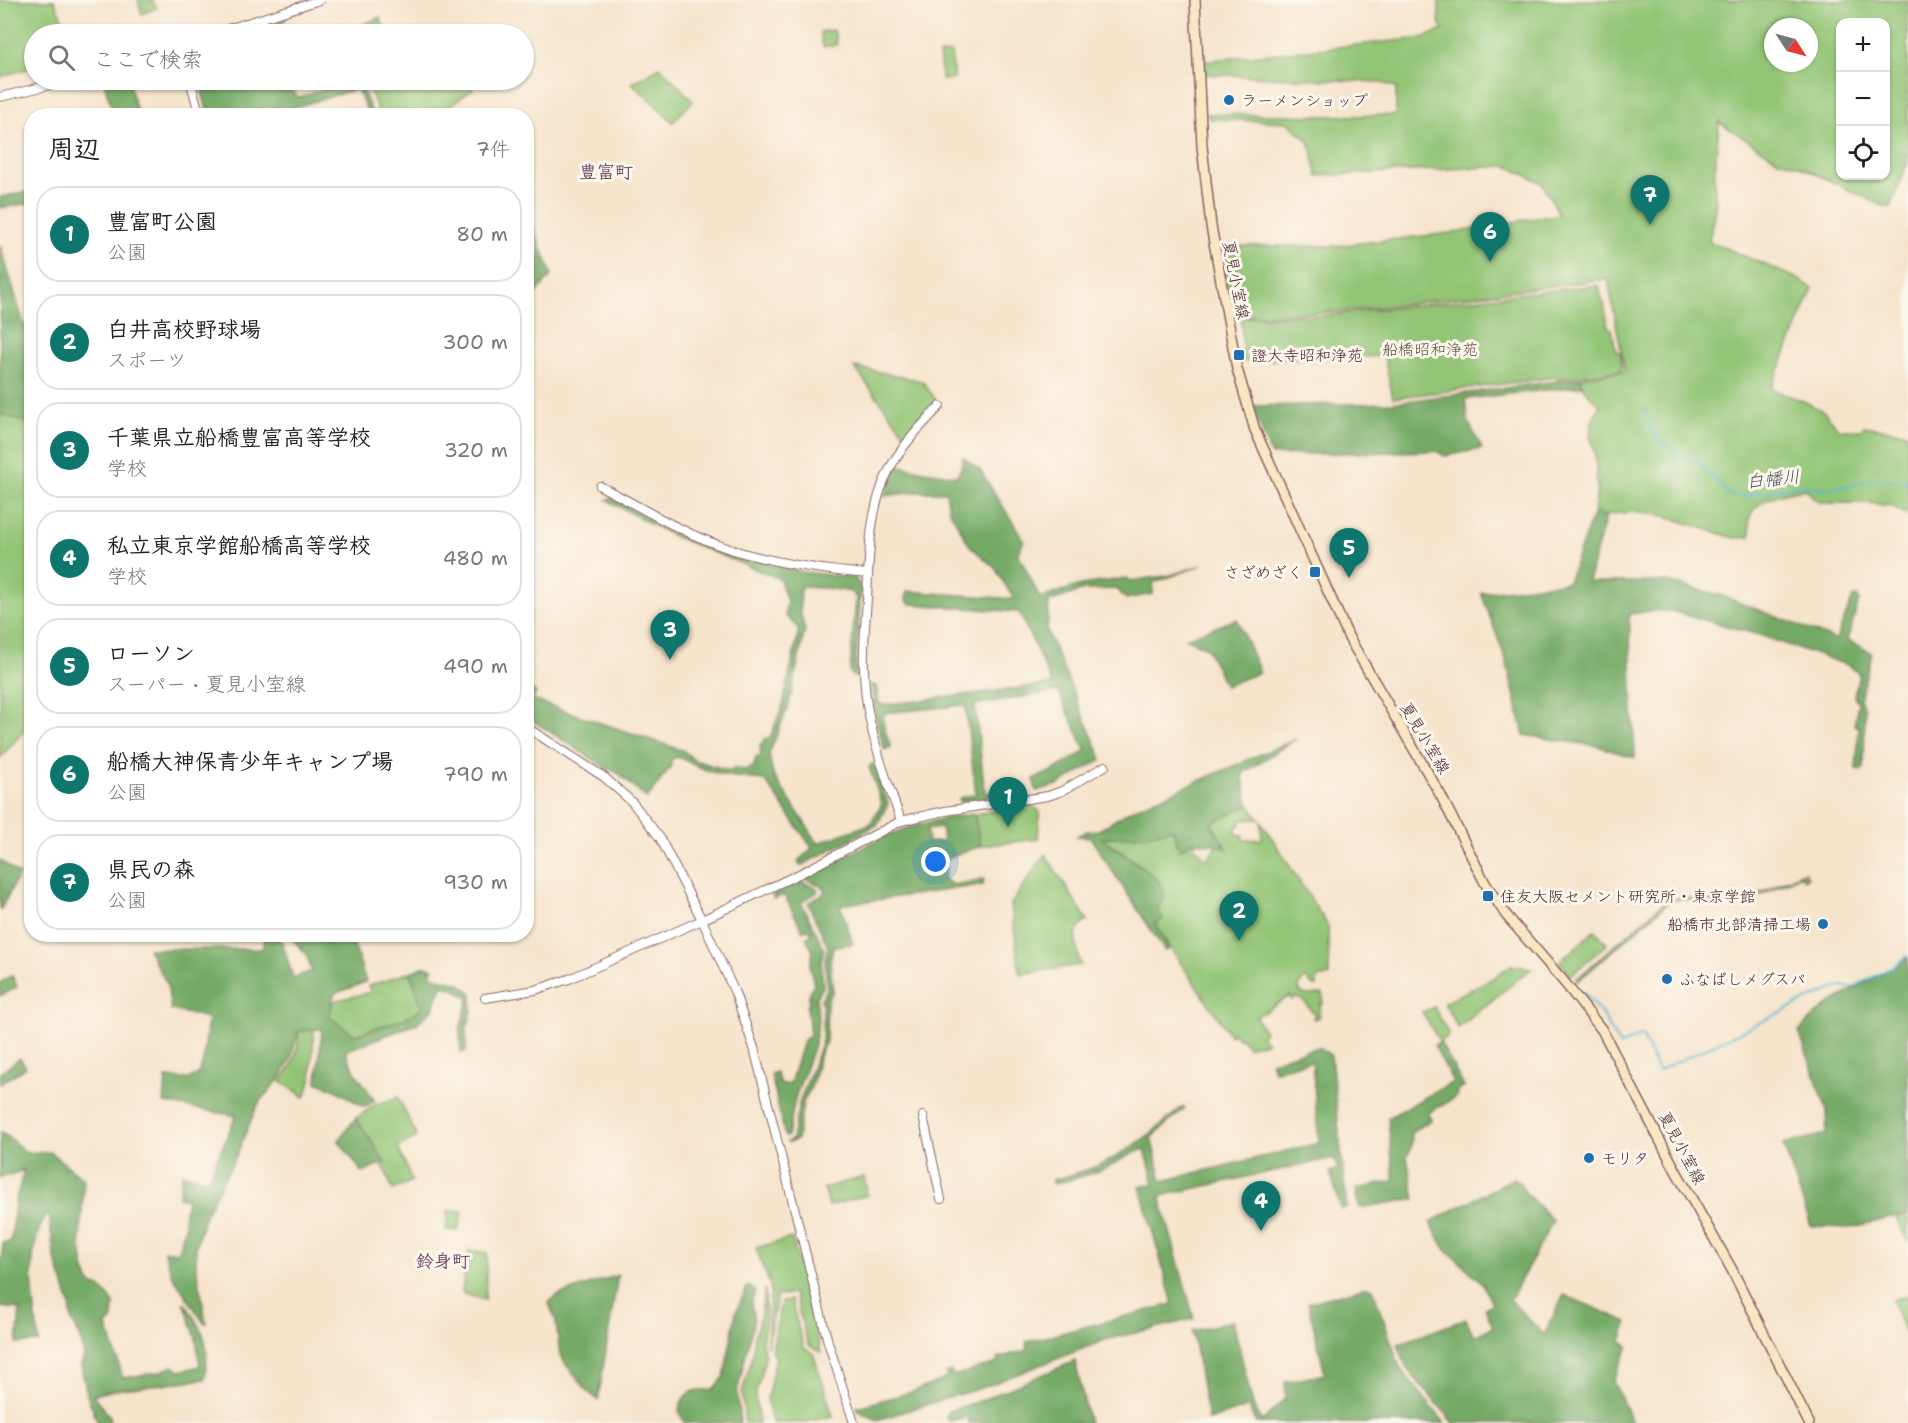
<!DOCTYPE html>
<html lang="ja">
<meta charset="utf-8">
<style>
:root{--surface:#fff;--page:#f6f6f6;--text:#222;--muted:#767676;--line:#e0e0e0;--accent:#0f766e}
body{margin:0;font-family:"Shantell Sans","Klee One",sans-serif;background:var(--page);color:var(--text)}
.controls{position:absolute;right:18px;top:18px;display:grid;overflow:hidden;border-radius:12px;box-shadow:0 2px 4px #0004}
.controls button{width:54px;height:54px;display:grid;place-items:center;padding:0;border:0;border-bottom:2px solid var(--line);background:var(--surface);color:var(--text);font:30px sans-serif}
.compass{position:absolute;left:1764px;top:18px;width:54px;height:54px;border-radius:50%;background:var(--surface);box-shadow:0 2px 4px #0004;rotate:126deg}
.you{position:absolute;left:936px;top:862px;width:21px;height:21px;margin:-15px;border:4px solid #fff;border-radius:50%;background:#1a73e8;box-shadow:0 0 0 9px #1a73e833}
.badge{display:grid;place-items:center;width:39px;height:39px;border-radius:50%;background:var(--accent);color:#fff;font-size:20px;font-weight:700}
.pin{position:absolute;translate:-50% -50px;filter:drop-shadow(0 2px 3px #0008)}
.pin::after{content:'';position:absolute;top:32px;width:21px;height:18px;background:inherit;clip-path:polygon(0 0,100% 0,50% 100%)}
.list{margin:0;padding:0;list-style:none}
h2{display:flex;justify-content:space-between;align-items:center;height:78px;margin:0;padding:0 24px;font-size:26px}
h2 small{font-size:20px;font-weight:400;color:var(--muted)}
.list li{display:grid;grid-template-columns:39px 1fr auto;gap:18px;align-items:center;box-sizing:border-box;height:96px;margin:0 12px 12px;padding:0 12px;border:2px solid var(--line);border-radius:24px}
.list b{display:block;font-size:22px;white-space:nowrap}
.list p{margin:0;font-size:20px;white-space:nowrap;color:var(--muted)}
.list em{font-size:20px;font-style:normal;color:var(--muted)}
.icon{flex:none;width:33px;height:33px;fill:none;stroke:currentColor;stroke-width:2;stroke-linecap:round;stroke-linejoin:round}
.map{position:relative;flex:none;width:1908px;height:1423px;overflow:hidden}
.search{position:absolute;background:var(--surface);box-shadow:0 2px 4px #0004;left:24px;top:24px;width:510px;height:66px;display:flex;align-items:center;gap:15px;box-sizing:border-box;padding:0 21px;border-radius:33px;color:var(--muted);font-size:22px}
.panel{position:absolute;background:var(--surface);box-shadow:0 2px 4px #0004;left:24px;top:108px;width:510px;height:834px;border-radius:24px}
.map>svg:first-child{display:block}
</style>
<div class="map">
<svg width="1908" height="1423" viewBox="0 0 1908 1423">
<rect width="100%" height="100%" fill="#fbf7ec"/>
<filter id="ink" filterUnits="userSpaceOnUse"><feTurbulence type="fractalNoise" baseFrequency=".0167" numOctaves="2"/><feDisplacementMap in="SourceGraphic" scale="12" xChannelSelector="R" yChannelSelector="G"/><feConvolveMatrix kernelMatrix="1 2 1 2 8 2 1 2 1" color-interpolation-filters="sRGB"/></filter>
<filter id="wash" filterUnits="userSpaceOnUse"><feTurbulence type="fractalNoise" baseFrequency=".008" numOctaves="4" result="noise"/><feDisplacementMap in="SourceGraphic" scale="24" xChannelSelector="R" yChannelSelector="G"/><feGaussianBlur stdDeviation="1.35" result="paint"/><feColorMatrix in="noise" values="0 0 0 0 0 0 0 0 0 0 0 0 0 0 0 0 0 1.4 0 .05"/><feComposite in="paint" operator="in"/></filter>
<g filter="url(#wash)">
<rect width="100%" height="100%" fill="#f6e4cc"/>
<!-- green -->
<path fill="#92c474" stroke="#6e7250" stroke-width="1.5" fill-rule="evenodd" d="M0,0h54l15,34h-35v33l-34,10z
M138,0h14l5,8 -15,6z
M1439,0h469v162l-17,45h-6l-92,-44 -13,-2 -61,-39 -5,59 2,23 -7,37 87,37 17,10 -42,101 30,11 24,12 14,18h20l5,-4 44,7v82l-16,-9 -24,-3h-46l-8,-4 -8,-10c-17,2 -46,8 -55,25 -5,8 1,15 -1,23l-16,1 -69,-22 -24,-4 -22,1 -13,3 -12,-4 3,-21 -2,-37 -5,-19 3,-16 7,-14c-9,-8 -17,-15 -20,-27l45,-7 -17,-92 -241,30 -48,4 -87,3 -14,-70h117l124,-14 100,-18 -17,-31 -35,-17 -190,10 -5,-26 -4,-10 -21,-18 -77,-3 -4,-5 130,2 60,-1v-28l-18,-5 -174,-8 -1,-13 219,-23 21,-8 -4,-8zM1840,22h46v154h-46zM1773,27h36v36h-36z
M834,30l3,15 -14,2 -3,-15z
M951,53l3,26 -12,1 -3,-26z
M660,67l33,34 -20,21 -41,-39z
M365,80h103l5,9 -36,26h-57z
M1599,285l3,17 2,1 4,25 4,1 4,22 4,1 2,18 -65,9 -1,-2 -163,21 -9,-42 -141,5 -2,-44 80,-1z
M0,364l32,11 -1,348 -31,35z
M854,367l68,14 14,19 -31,34z
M1031,804l9,8 -2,27 -57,7 -7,-32z
M1249,805l10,14 -18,1 -1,6h-4v8l7,1v5l19,-1 -1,-18 67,105 1,50 -10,1 -2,3v6l-5,-1 -5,-6h-3l-5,7 1,6 6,3 17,-1v10h-3l-1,13 -5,2 -1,-1 2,-3 -14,-17 -2,1 -3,-2 -4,3 -2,-4 -34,21 9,15 -4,4 6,6 -19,5 -8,-10 -2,1 -5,-6 -3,3 -76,-111c1,-4 1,-10 2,-14 2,-6 7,-10 7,-17 1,-15 -49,-46 -62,-55l45,-3 27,-6 6,21 12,-8 15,17 13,-14 7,3 -15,-25z
M1045,854l43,67c-19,9 -11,28 -7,44l-61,9 -9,-70z
M1595,930l12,14 -37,32 -11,-14z
M1511,965l21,3 -74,60 -14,-25 49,-25z
M410,972l12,36 -16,10 -51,17 -26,-18 4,-16 38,-9 -3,-6z
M1434,1007l15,28 -9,7 -18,-30z
M314,1030l-3,50 -6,17 -25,-16c13,-13 20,-32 18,-50z
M398,1097l19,40 -19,10 14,34 -19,9 -11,-27 2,-1 -28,-44 19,-13z
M864,1177l4,18 -39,11 -5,-18z
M448,1211h15l-5,20 -12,-1z
M1908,1214v28l-12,-25z
M792,1238l29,114 -13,-7 -14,-52 -17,3 -10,51 4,-59 -15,-40z
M469,1250l18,3 -2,47 -21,-6 -2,-3z
M765,1289l1,31 -4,21 3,17 -10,38 4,27h-14l-3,-30 11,-39 1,-17 5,-13z
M1908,1296v45l-16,-41z
M791,1300l13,48 9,5 20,63 -32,7h-29l-5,-24 9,-41 -4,-7 9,-49z"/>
<!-- forest -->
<path fill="#75aa66" stroke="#606448" stroke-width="1.5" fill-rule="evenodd" d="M287,17l-12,17h-43z
M380,17l4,10 -24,7h-14l-1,-2z
M103,80h25l10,35h-24z
M199,80h82l18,18 48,-17v-1h12l14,35h-4l-12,-26 -89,26h-42l-2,-5 -16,4z
M31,191v12l-31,5v-11z
M527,211l25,64 -25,28h-1z
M0,245l23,76 8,18v85l-31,-10z
M1580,378l2,8 -117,13 3,22 14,28 -37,7 -9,-5 -165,4 -19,-49 140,-3z
M963,457l17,13 44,70 -6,13 22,45 41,-13 47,-7 2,3 41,-6 31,-10 -49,18v11l-27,5 -9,-10 -33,1 -35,12 -2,29 55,128 -44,26 -22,6 -2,-12 18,-8 34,-20 -28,-60 -83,14 10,88 31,-3v3l-56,9 -1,-4 17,-4 -11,-89 -81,8c-3,11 3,23 7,34l-7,3 -9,-36 -4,-29 5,1 3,17 4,2 169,-21 -33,-72 -109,-8 -4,-4 1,-9 107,8 -19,-31 -25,-22 -21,-36 -3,-18h-33l-29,4 14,-31 26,6 32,5 5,-7z
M613,498l61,33 48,20 81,21 52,6 6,9 -5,74 1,16 -5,-1 -2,-5 6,-73 -4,-6 -27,-4 -24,-1 -1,24 5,19 -17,77 -19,47 4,21 45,68 52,-19 12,-20 -13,-37 3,-3h4l12,40 -11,21 -73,39 -4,1 -2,-4 14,-13 -47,-68c-25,-2 -46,-4 -69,-14 -9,-3 -16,-13 -25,-6v6l-24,33 -29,-26 -10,-4 -81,-52 -1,-22 4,-6 6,3 -3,8 151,51 10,9 37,11 3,-4 10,3 10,-4 2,-9h5l-1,-11 5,-7 5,-1 13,-33 16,-76 -14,-14 2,-13 -7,-23 -107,-43 -66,-36z
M1594,512l12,4 -18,66h80l52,13 116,45 17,-43h5l1,4 -12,39 25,13 -12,46 5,10 -1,59 -2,2 -6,-1 3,-42 -5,-2 4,-22 -4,-7 5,-22 -9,-8 -94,-32 -85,-23h-20l-22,3 6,144 -38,-12 -73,-11 -18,-75 -25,-67 87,-11z
M1237,619l23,53 -35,14 -18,-38 -22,-10z
M1296,739l-54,35 7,31 -38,18 16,26 -8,-4 -28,-3 -12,8 -6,-21 -27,6 -44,3c13,12 53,35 60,48 4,8 0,16 -5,22l6,11 -8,5 15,25 -5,2 -75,-114 -13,-1 10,-5 12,-1 32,-20z
M974,814l7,32 -34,12 -3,21 9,6 31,-6 -1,6 -143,20 13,39 -20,3 -3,14 3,30 -6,9 -1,42 -5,8 -9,35 -9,18 -6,37 -9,3 -1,-1 5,-2 7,-36 23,-63 1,-28 -2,-14 6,-9 -2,-31 3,-12 -20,-44 17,-10 -5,-8 -12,-5 -3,-3c27,-12 52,-28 79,-40 28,-13 60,-19 90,-23zM941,827l2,14 -15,2 -1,-14z
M0,860l19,15 -19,36z
M1805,871l3,6 -4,3 -3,-5 -61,31 -60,-7 -12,4 -90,78 -3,-1 90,-78 15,-5 59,7z
M801,879l3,4 12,4 2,5 -17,10 23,47 -3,11 2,27 -7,11c8,42 -12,66 -22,105 -2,11 -4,22 -6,33l-3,1 -14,-63 5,-2 4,12h10l13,-43 7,-6 -3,-29 2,-4v-10l5,-8 -4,-17 3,-16 -7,-13 6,-4 -4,-6 -5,3 -19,-36 -10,4 -2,-4z
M266,935h14l13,43 19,-7 -6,-17 -12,-13 1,-6h56l15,47 -32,12 -5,23 26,18 51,-17 16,-10 -12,-36 16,-6 8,3 -4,1 4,7 25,6 13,10v18l-6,20v20l-5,2 -1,-24 9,-31 -16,-10 -11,-2 -9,23 -17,15 -71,27 11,22 19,28 -11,6 -28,-17 -19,-8 5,-53 -24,2 -7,28 -9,16 -25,31 -20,48 -32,61 -9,31v18l10,59h-2l-32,-48 -8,-25 14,2 7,-25 -1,-8 3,-20 -8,-2 3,-23 26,5 28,-63 -72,-13 2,-25 23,1 9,-5 5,-13 5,-43 -37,-8 -4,-26 -19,-35h114z
M1908,958v256l-59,14 -38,-2 -28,-82 43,-10 1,-24 -28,-78c30,-37 71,-48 109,-74z
M12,975l5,12 -17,9v-13z
M1440,1042l24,45 -8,5 2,4 -30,17 3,7 -20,13c2,8 0,17 -4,24l8,42 -56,9 -3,-19 38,-8 -6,-63 65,-36 -19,-37z
M1319,1047l12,9 16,152 -6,1 -11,-37 8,-3 -4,-11 -174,38 34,123 -89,21 -121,47 -107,33 -19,-9 -1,-4 58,-16 32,-13 -1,-5 5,-2 2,5 44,-13 1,-5 29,-8 -1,-8 147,-38 -33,-117 14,-4 -9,-34c-13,3 -23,11 -35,17 -18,9 -38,13 -56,18l-2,-4c18,-5 37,-9 54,-18 29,-14 53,-35 77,-56l2,2 -34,30 11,43 157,-38 -7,-82 -38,10 -3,-10z
M20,1058l6,9 -26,17v-11z
M356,1118l29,44 -22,11 -25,-33z
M0,1133l7,3 20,17 23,-1 34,27 -4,62 4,26 6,17 10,3 14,16 -1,16 -6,7 16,52 36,-6 14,-6 7,5 20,-5 -4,-27 -12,-37c21,30 26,41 21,77l-91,11 -21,5 18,23 -3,5h-10l-11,-28 -6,-30 3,-8 -4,-21 -8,-15 -2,-17 -16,-49 -5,-40 -4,1c-21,43 -11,81 -6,126l-22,2 3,-35 -20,-2v-38l3,-26 8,-1 4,-39 9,-33 -24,8z
M1514,1178l2,4 3,-1 5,10 29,30 -43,79 34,35 20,-40 64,27 -7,19 7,6 -15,33 19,43h-178l-47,-54 -9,-25 68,-25 8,17 19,-9 -8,-19 7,-5 -9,-19 -39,-37 -14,-25z
M618,1275l-20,125 -9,-7 -22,-27 -7,-11 -4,-34 -7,-18 3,-4 6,-4z
M747,1287h4l4,4 -4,14 3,15 -17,72 3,31h-55l-6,-12c3,-20 16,-22 33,-21l12,-13 12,-65z
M1366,1287l7,2 28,81 44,53h-189l-8,-16 -40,13 -16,-89 41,-10 20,84 9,16 24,-23 -1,-16 40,-8 -17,-71z
M1075,1361l14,62h-120l-2,-6 -17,4 -4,-3 2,-7 29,-9z"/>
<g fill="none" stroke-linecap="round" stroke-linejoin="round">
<!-- stream -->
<path stroke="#51b6d0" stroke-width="2" d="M1644,408l9,24 6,8 20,15 19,7 31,32 14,3 46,-10 14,-1 23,4 45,-10 37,1
M1583,992l18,21 19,33 22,-11 16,36 149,-71 34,-14 11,2 39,-20 17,-12"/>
</g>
</g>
<g filter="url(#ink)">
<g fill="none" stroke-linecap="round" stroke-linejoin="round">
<defs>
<path id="tertiary" d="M212,34l108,-34
M190,80l10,36
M0,97l71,-17
M600,486c41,21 80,46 124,61 47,16 95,23 144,27
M526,727l78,50 28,25 28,36 42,82 33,73 19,55 74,294 26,81
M901,821c-12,-35 -25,-69 -32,-105 -8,-39 -5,-78 -2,-117 2,-43 2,-91 22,-129 13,-25 32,-44 51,-64
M485,998l50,-8 34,-11 133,-59 99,-47 100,-52 44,-10 103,-15 14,-5 43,-25
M923,1116l18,83"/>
<path id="secondary" d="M1195,0l7,146 9,80 26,143 18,61 94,208 91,156 45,89 21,32 59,68 37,47 74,141 55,97 78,155"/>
</defs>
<!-- tertiary casing -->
<use href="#tertiary" stroke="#866463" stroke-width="10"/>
<!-- secondary casing -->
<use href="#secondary" stroke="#866463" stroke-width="12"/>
<!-- tertiary -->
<use href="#tertiary" stroke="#fff" stroke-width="8"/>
<!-- secondary -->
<use href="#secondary" stroke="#fbe6c4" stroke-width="9"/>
</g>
</g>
<!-- markers -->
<g fill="#1f6fb2" stroke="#fbf7ec" stroke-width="2">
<circle cx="1229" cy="100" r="6"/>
<rect x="1233" y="349" width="12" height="12" rx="3"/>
<rect x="1309" y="566" width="12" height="12" rx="3"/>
<rect x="1482" y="890" width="12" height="12" rx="3"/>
<circle cx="1823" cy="924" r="6"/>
<circle cx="1667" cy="979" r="6"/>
<circle cx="1589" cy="1158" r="6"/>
</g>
<g text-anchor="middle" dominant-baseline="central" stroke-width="6" stroke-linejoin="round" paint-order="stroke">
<!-- poi labels -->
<g font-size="16" fill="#4a1f2b" stroke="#fbf7ec" text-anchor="start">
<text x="1241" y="100">ラーメンショップ</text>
<text x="1251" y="355">證大寺昭和浄苑</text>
<text x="1303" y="572" text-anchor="end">さざめざく</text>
<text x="1500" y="896">住友大阪セメント研究所・東京学館</text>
<text x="1811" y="924" text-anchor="end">船橋市北部清掃工場</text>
<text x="1679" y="979">ふなばしメグスパ</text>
<text x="1601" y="1158">モリタ</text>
</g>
<!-- street labels -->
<g font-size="16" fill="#4a1f2b" stroke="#fbf7ec">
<text transform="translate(1236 280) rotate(79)">夏見小室線</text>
<text transform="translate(1425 738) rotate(59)">夏見小室線</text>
<text transform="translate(1682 1148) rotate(62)">夏見小室線</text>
</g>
<!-- park labels -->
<g font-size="16" fill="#605141" stroke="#fbf7ec">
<text x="1430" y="349">船橋昭和浄苑</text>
</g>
<!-- neighbourhood labels -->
<g font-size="18" font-weight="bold" fill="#734b69" stroke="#fbf7ec">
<text x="606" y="172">豊富町</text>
<text x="443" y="1261">鈴身町</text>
</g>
<!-- water labels -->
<g font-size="18" font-style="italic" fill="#4c5465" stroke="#fbf7ec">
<text transform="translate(1773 479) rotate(-6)">白幡川</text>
</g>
</g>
</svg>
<div class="controls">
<button>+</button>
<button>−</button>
<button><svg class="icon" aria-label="locate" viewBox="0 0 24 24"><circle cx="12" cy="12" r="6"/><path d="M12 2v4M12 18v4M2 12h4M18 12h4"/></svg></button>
</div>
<svg class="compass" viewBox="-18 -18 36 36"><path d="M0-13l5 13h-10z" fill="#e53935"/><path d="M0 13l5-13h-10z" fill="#767676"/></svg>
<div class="you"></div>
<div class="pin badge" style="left:1008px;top:827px">1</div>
<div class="pin badge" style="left:1239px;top:941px">2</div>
<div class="pin badge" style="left:670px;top:660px">3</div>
<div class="pin badge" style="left:1261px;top:1231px">4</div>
<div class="pin badge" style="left:1349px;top:578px">5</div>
<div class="pin badge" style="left:1490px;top:262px">6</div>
<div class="pin badge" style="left:1650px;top:225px">7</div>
<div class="search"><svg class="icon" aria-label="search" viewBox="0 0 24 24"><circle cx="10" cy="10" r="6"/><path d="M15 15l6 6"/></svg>ここで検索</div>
<section class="panel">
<h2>周辺<small>7件</small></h2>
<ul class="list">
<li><span class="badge">1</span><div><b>豊富町公園</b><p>公園</p></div><em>80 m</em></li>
<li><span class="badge">2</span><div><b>白井高校野球場</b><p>スポーツ</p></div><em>300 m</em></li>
<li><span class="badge">3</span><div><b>千葉県立船橋豊富高等学校</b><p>学校</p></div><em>320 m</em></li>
<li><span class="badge">4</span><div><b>私立東京学館船橋高等学校</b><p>学校</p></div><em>480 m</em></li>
<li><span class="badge">5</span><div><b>ローソン</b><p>スーパー · 夏見小室線</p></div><em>490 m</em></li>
<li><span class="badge">6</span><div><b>船橋大神保青少年キャンプ場</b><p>公園</p></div><em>790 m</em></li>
<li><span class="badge">7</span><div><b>県民の森</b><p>公園</p></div><em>930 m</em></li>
</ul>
</section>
</div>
